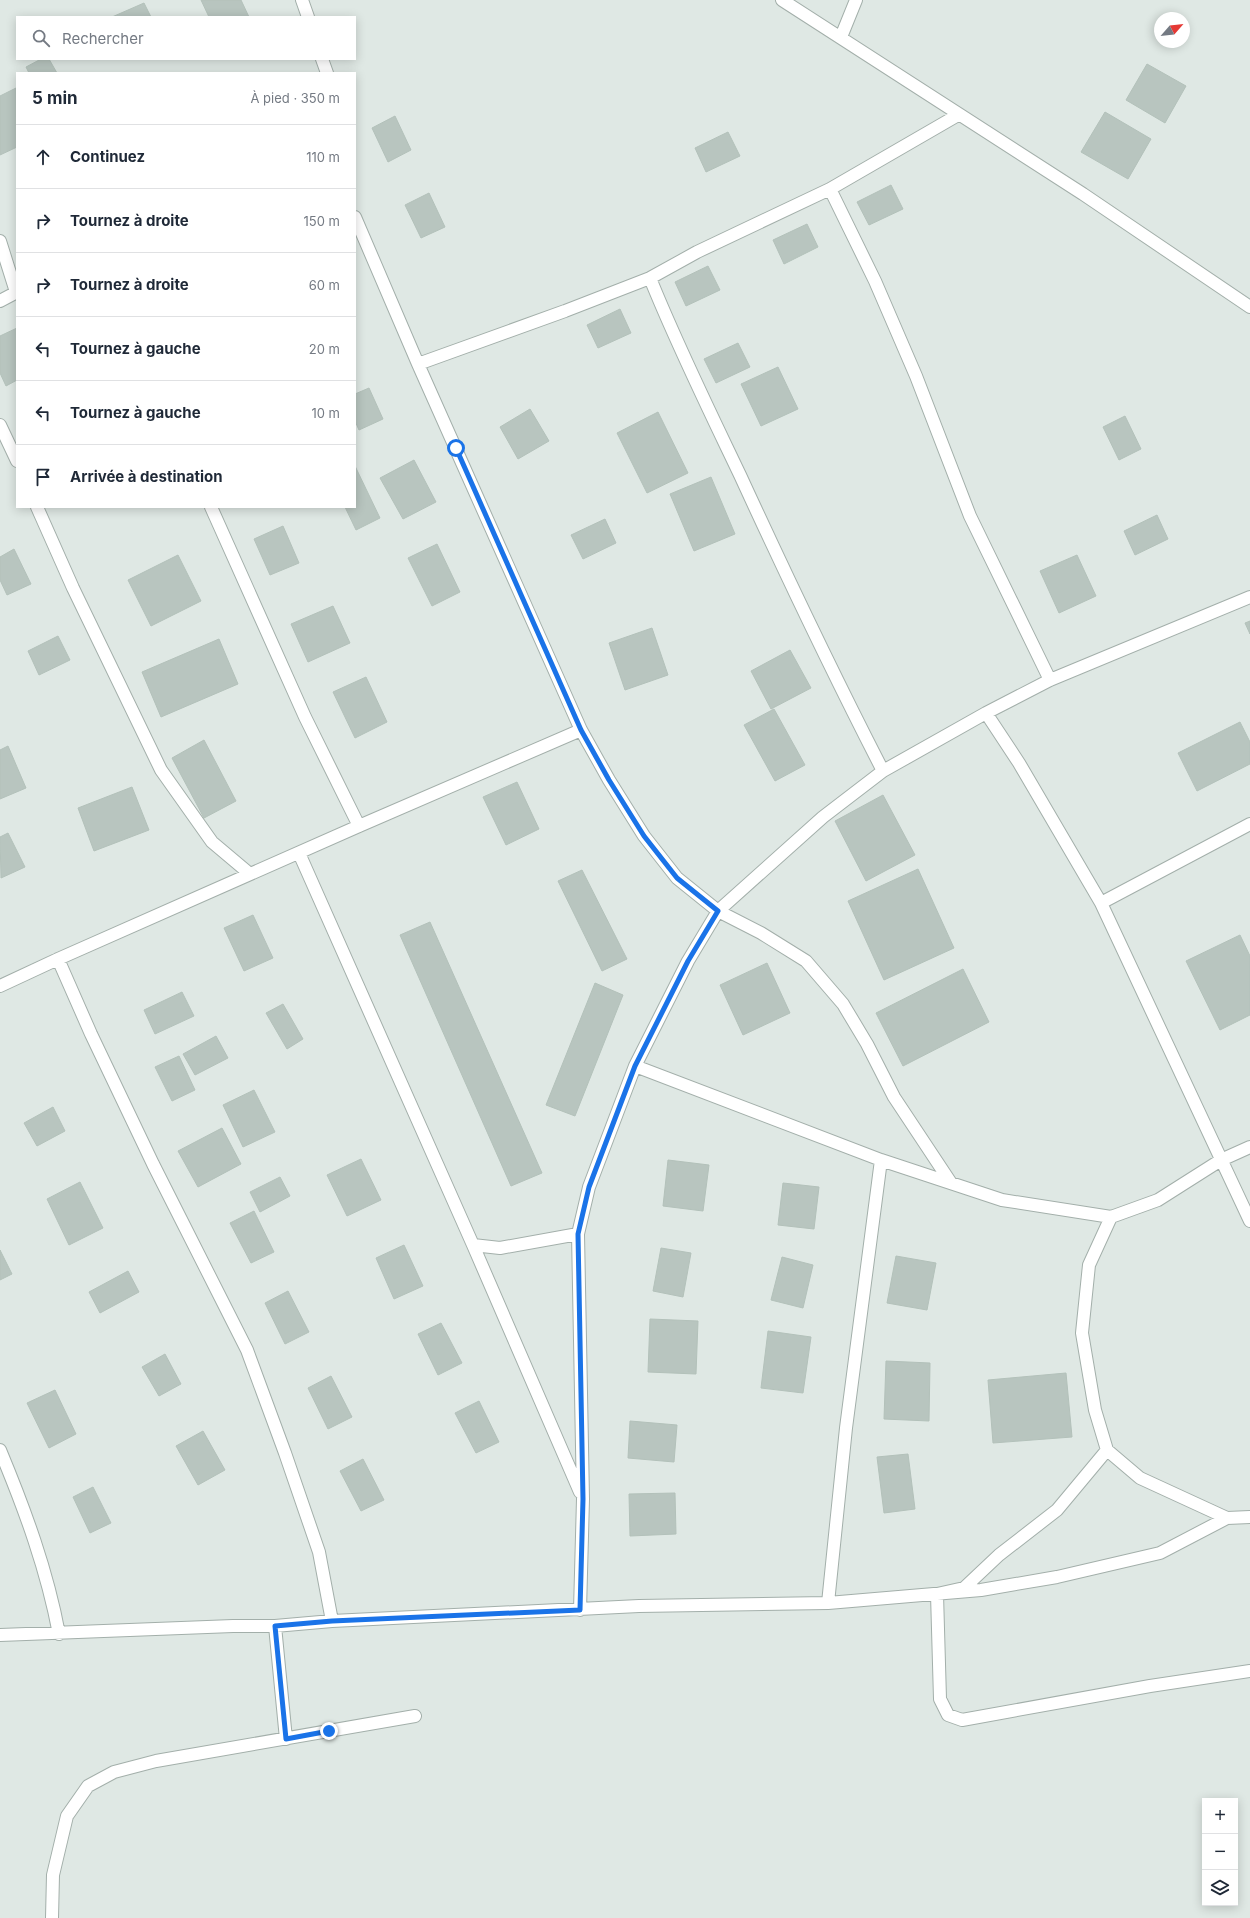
<!DOCTYPE html>
<html lang="fr">
<meta charset="utf-8">
<style>
:root{--surface:#fff;--page:#f6f6f7;--text:#1f2937;--muted:#747a83;--line:#e0e1e3}
body{margin:0;font-family:Inter,sans-serif;background:var(--page);color:var(--text)}
.controls{position:absolute;right:12px;bottom:12px;display:grid;overflow:hidden;border-radius:0px;box-shadow:0 2px 10px #0003}
.controls button{width:36px;height:36px;display:grid;place-items:center;padding:0;border:0;border-bottom:1px solid var(--line);background:var(--surface);color:var(--text);font:20px sans-serif}
.compass{position:absolute;left:1154px;top:12px;width:36px;height:36px;border-radius:50%;background:var(--surface);box-shadow:0 2px 10px #0003;rotate:62deg}
.stop{position:absolute;width:12px;height:12px;margin:-9px;border:3px solid #1a73e8;border-radius:50%;background:#fff}
.stop.end{background:#1a73e8;border-color:#fff;box-shadow:0 1px 4px #0008}
.list{margin:0;padding:0;list-style:none}
h2{display:flex;justify-content:space-between;align-items:center;height:52px;margin:0;padding:0 16px;font-size:17px}
h2 small{font-size:13px;font-weight:400;color:var(--muted)}
.list li{display:grid;grid-template-columns:26px 1fr auto;gap:12px;align-items:center;box-sizing:border-box;height:64px;padding:0 16px;border-top:1px solid var(--line)}
.list b{display:block;font-size:15px;white-space:nowrap}
.list em{font-size:13px;font-style:normal;color:var(--muted)}
.icon{flex:none;width:22px;height:22px;fill:none;stroke:currentColor;stroke-width:2;stroke-linecap:round;stroke-linejoin:round}
.map{position:relative;flex:none;width:1250px;height:1918px;overflow:hidden}
.search{position:absolute;background:var(--surface);box-shadow:0 2px 10px #0003;left:16px;top:16px;width:340px;height:44px;display:flex;align-items:center;gap:10px;box-sizing:border-box;padding:0 14px;border-radius:0px;color:var(--muted);font-size:15px}
.panel{position:absolute;background:var(--surface);box-shadow:0 2px 10px #0003;left:16px;top:72px;width:340px;height:436px;border-radius:0px}
.map>svg:first-child{display:block}
</style>
<div class="map">
<svg width="1250" height="1918" viewBox="0 0 1250 1918">
<rect width="100%" height="100%" fill="#dfe8e4"/>
<!-- building -->
<path fill="#b8c5bf" stroke="#b3c1ba" d="M201,0h40l8,17h-40z
M144,3l7,14h-39z
M41,59h8l8,14h-28l-3,-6z
M1147,64l39,22 -21,37 -39,-23z
M16,88l1,59 -17,8v-59z
M1105,112l46,27 -23,40 -47,-27z
M395,116l16,34 -23,12 -16,-34z
M728,132l12,24 -34,16 -11,-24z
M891,185l12,24 -34,16 -12,-23z
M429,193l16,34 -24,11 -16,-33z
M807,224l11,23 -34,17 -11,-24z
M708,266l12,24 -34,16 -11,-24z
M620,309l11,24 -33,15 -11,-23z
M17,328v52l-11,6 -6,-13v-37z
M738,343l12,24 -34,16 -12,-24z
M778,367l20,42 -37,17 -20,-42z
M369,388l14,31 -24,11 -4,-9v-27z
M530,409l19,32 -31,18 -18,-32z
M658,412l30,61 -41,20 -30,-60z
M1125,416l16,33 -22,11 -16,-33z
M414,460l22,42 -33,17 -23,-41z
M355,466l25,52 -24,12 -11,-23h10z
M711,477l24,57 -41,17 -24,-57z
M1157,515l11,24 -33,16 -11,-24z
M605,519l11,24 -33,16 -12,-24z
M283,526l16,37 -29,12 -16,-36z
M437,544l23,48 -28,14 -24,-48z
M14,549l17,35 -24,11 -7,-15v-23z
M178,555l23,46 -50,25 -23,-46z
M1077,555l19,41 -37,17 -19,-42z
M333,606l17,37 -42,19 -17,-38z
M1250,621v13l-5,-11z
M652,628l16,47 -43,15 -16,-47z
M58,636l12,24 -31,15 -11,-24z
M219,639l19,45 -77,33 -19,-45z
M790,650l21,38 -40,21 -20,-38z
M366,677l21,45 -32,16 -22,-46z
M774,709l31,56 -30,16 -31,-56z
M1240,722l10,20v22l-53,27 -19,-38z
M204,740l32,61 -32,17 -32,-60z
M8,746l18,42 -26,11v-49z
M517,782l22,47 -33,16 -23,-48z
M132,787l17,43 -55,21 -16,-43z
M883,795l32,60 -49,26 -31,-60z
M8,833l17,34 -24,11 -1,-41z
M918,869l36,79 -70,32 -36,-79z
M582,870l45,89 -25,12 -44,-90z
M253,915l20,43 -29,13 -20,-43z
M430,922l112,251 -31,13 -111,-251z
M1240,935l10,21v59l-30,15 -34,-69z
M767,963l23,50 -47,22 -23,-50z
M963,969l26,53 -86,44 -27,-53z
M595,983l28,12 -48,121 -29,-11z
M182,992l12,24 -39,18 -11,-24z
M283,1004l20,35 -16,10 -21,-36z
M216,1036l12,22 -33,17 -12,-21z
M179,1056l16,34 -23,11 -17,-34z
M254,1090l21,42 -32,15 -20,-42z
M53,1107l12,24 -28,15 -13,-23z
M222,1128l19,36 -43,23 -20,-36z
M361,1159l20,41 -34,16 -20,-41z
M668,1160l41,5 -6,46 -40,-5z
M280,1177l10,19 -30,16 -10,-20z
M80,1182l23,46 -34,17 -22,-46z
M783,1183l36,4 -5,42 -36,-4z
M254,1211l20,41 -23,11 -21,-40z
M404,1245l19,41 -29,13 -18,-41z
M661,1248l30,5 -8,44 -30,-6z
M0,1250l12,24 -12,6z
M896,1256l40,7 -9,47 -40,-7z
M782,1257l31,8 -10,43 -32,-8z
M128,1271l11,21 -39,21 -11,-21z
M288,1291l21,41 -24,12 -20,-41z
M650,1319l48,2 -2,53 -48,-2z
M441,1323l21,40 -24,12 -20,-41z
M768,1331l43,6 -8,56 -42,-5z
M165,1354l16,30 -22,12 -17,-29z
M886,1361l44,2 -1,58 -45,-2z
M1066,1373l6,64 -79,6 -5,-63z
M331,1376l21,41 -24,12 -20,-41z
M55,1390l21,44 -27,14 -22,-45z
M479,1401l20,41 -23,11 -21,-40z
M630,1421l47,4 -3,37 -46,-4z
M203,1431l22,39 -27,15 -22,-39z
M908,1454l7,55 -31,4 -7,-56z
M363,1459l21,41 -23,11 -21,-40z
M93,1487l18,36 -21,10 -17,-36z
M675,1493l1,41 -46,2 -1,-42z"/>
<g fill="none" stroke-linecap="round" stroke-linejoin="round">
<defs>
<path id="street" d="M302,0l6,17
M782,0l301,194 167,113
M841,37l15,-37
M322,59l5,14
M830,189l45,92 41,95 54,140 80,164
M355,217l63,147 163,366 28,50 35,56 33,42 41,33 43,22 45,28 37,43 24,40 27,53 57,86
M0,241l16,51
M650,278c27,67 59,132 90,197 46,100 93,199 143,296
M0,301l17,-9
M418,364l147,-53 85,-33 47,-26 133,-63 128,-74
M0,425l17,36
M37,507l36,81 88,182 51,72 38,32
M211,507l94,210 54,109
M986,713l33,50 82,140 149,318
M299,853l174,392 107,247
M1101,903l149,-79
M58,959l33,75 62,130 94,186 38,103 34,99 13,69
M0,986l58,-27 301,-133 222,-96
M635,1066l246,94 121,40 109,17
M473,1245l27,3 78,-14
M0,1450c25,60 47,120 59,184
M1107,1450l-50,60 -58,45 -35,33 -27,6 3,105 8,16 14,5 188,-34 100,-15
M1227,1518l-87,-40 -33,-28 -12,-40 -13,-77 7,-68 22,-48 47,-17 63,-40 29,-13
M828,1603l18,-175 35,-268
M580,1610l3,-111 -5,-265 11,-47 46,-121 53,-105 30,-50 105,-94 60,-46 103,-58 64,-33 200,-83
M275,1626l11,113
M0,1635l233,-9h42l57,-5 307,-15 189,-3 153,-13 76,-13 103,-24 67,-35 23,-1
M52,1918l1,-43 14,-59 21,-30 26,-14 42,-11 259,-45"/>
</defs>
<!-- street casing -->
<use href="#street" stroke="#a3afaa" stroke-width="14"/>
<!-- street -->
<use href="#street" stroke="#fff" stroke-width="12"/>
</g>
<g fill="none" stroke-linecap="round" stroke-linejoin="round">
<!-- route -->
<path stroke="#1a73e8" stroke-width="5" d="M329,1731l-43,8 -11,-113 57,-5 248,-11 3,-111 -5,-265 11,-47 46,-121 53,-105 30,-50 -41,-33 -33,-42 -35,-56 -28,-50 -125,-282"/>
</g>
</svg>
<div class="controls">
<button>+</button>
<button>−</button>
<button><svg class="icon" aria-label="layers" viewBox="0 0 24 24"><path d="M12 4l9 5-9 5-9-5zM3 14l9 5 9-5"/></svg></button>
</div>
<svg class="compass" viewBox="-18 -18 36 36"><path d="M0-13l5 13h-10z" fill="#e53935"/><path d="M0 13l5-13h-10z" fill="#747a83"/></svg>
<div class="stop" style="left:456px;top:448px"></div>
<div class="stop end" style="left:329px;top:1731px"></div>
<div class="search"><svg class="icon" aria-label="search" viewBox="0 0 24 24"><circle cx="10" cy="10" r="6"/><path d="M15 15l6 6"/></svg>Rechercher</div>
<section class="panel">
<h2>5 min<small>À pied · 350 m</small></h2>
<ul class="list">
<li><svg class="icon" aria-label="ahead" viewBox="0 0 24 24"><path d="M12 20V5M6 11l6-6 6 6"/></svg><div><b>Continuez</b></div><em>110 m</em></li>
<li><svg class="icon" aria-label="right" viewBox="0 0 24 24"><path d="M7 20v-9h11M14 6l5 5-5 5"/></svg><div><b>Tournez à droite</b></div><em>150 m</em></li>
<li><svg class="icon" aria-label="right" viewBox="0 0 24 24"><path d="M7 20v-9h11M14 6l5 5-5 5"/></svg><div><b>Tournez à droite</b></div><em>60 m</em></li>
<li><svg class="icon" aria-label="left" viewBox="0 0 24 24"><path d="M17 20v-9H6M10 6l-5 5 5 5"/></svg><div><b>Tournez à gauche</b></div><em>20 m</em></li>
<li><svg class="icon" aria-label="left" viewBox="0 0 24 24"><path d="M17 20v-9H6M10 6l-5 5 5 5"/></svg><div><b>Tournez à gauche</b></div><em>10 m</em></li>
<li><svg class="icon" aria-label="arrive" viewBox="0 0 24 24"><path d="M6 21V4h12l-3 4 3 4H6"/></svg><div><b>Arrivée à destination</b></div></li>
</ul>
</section>
</div>
